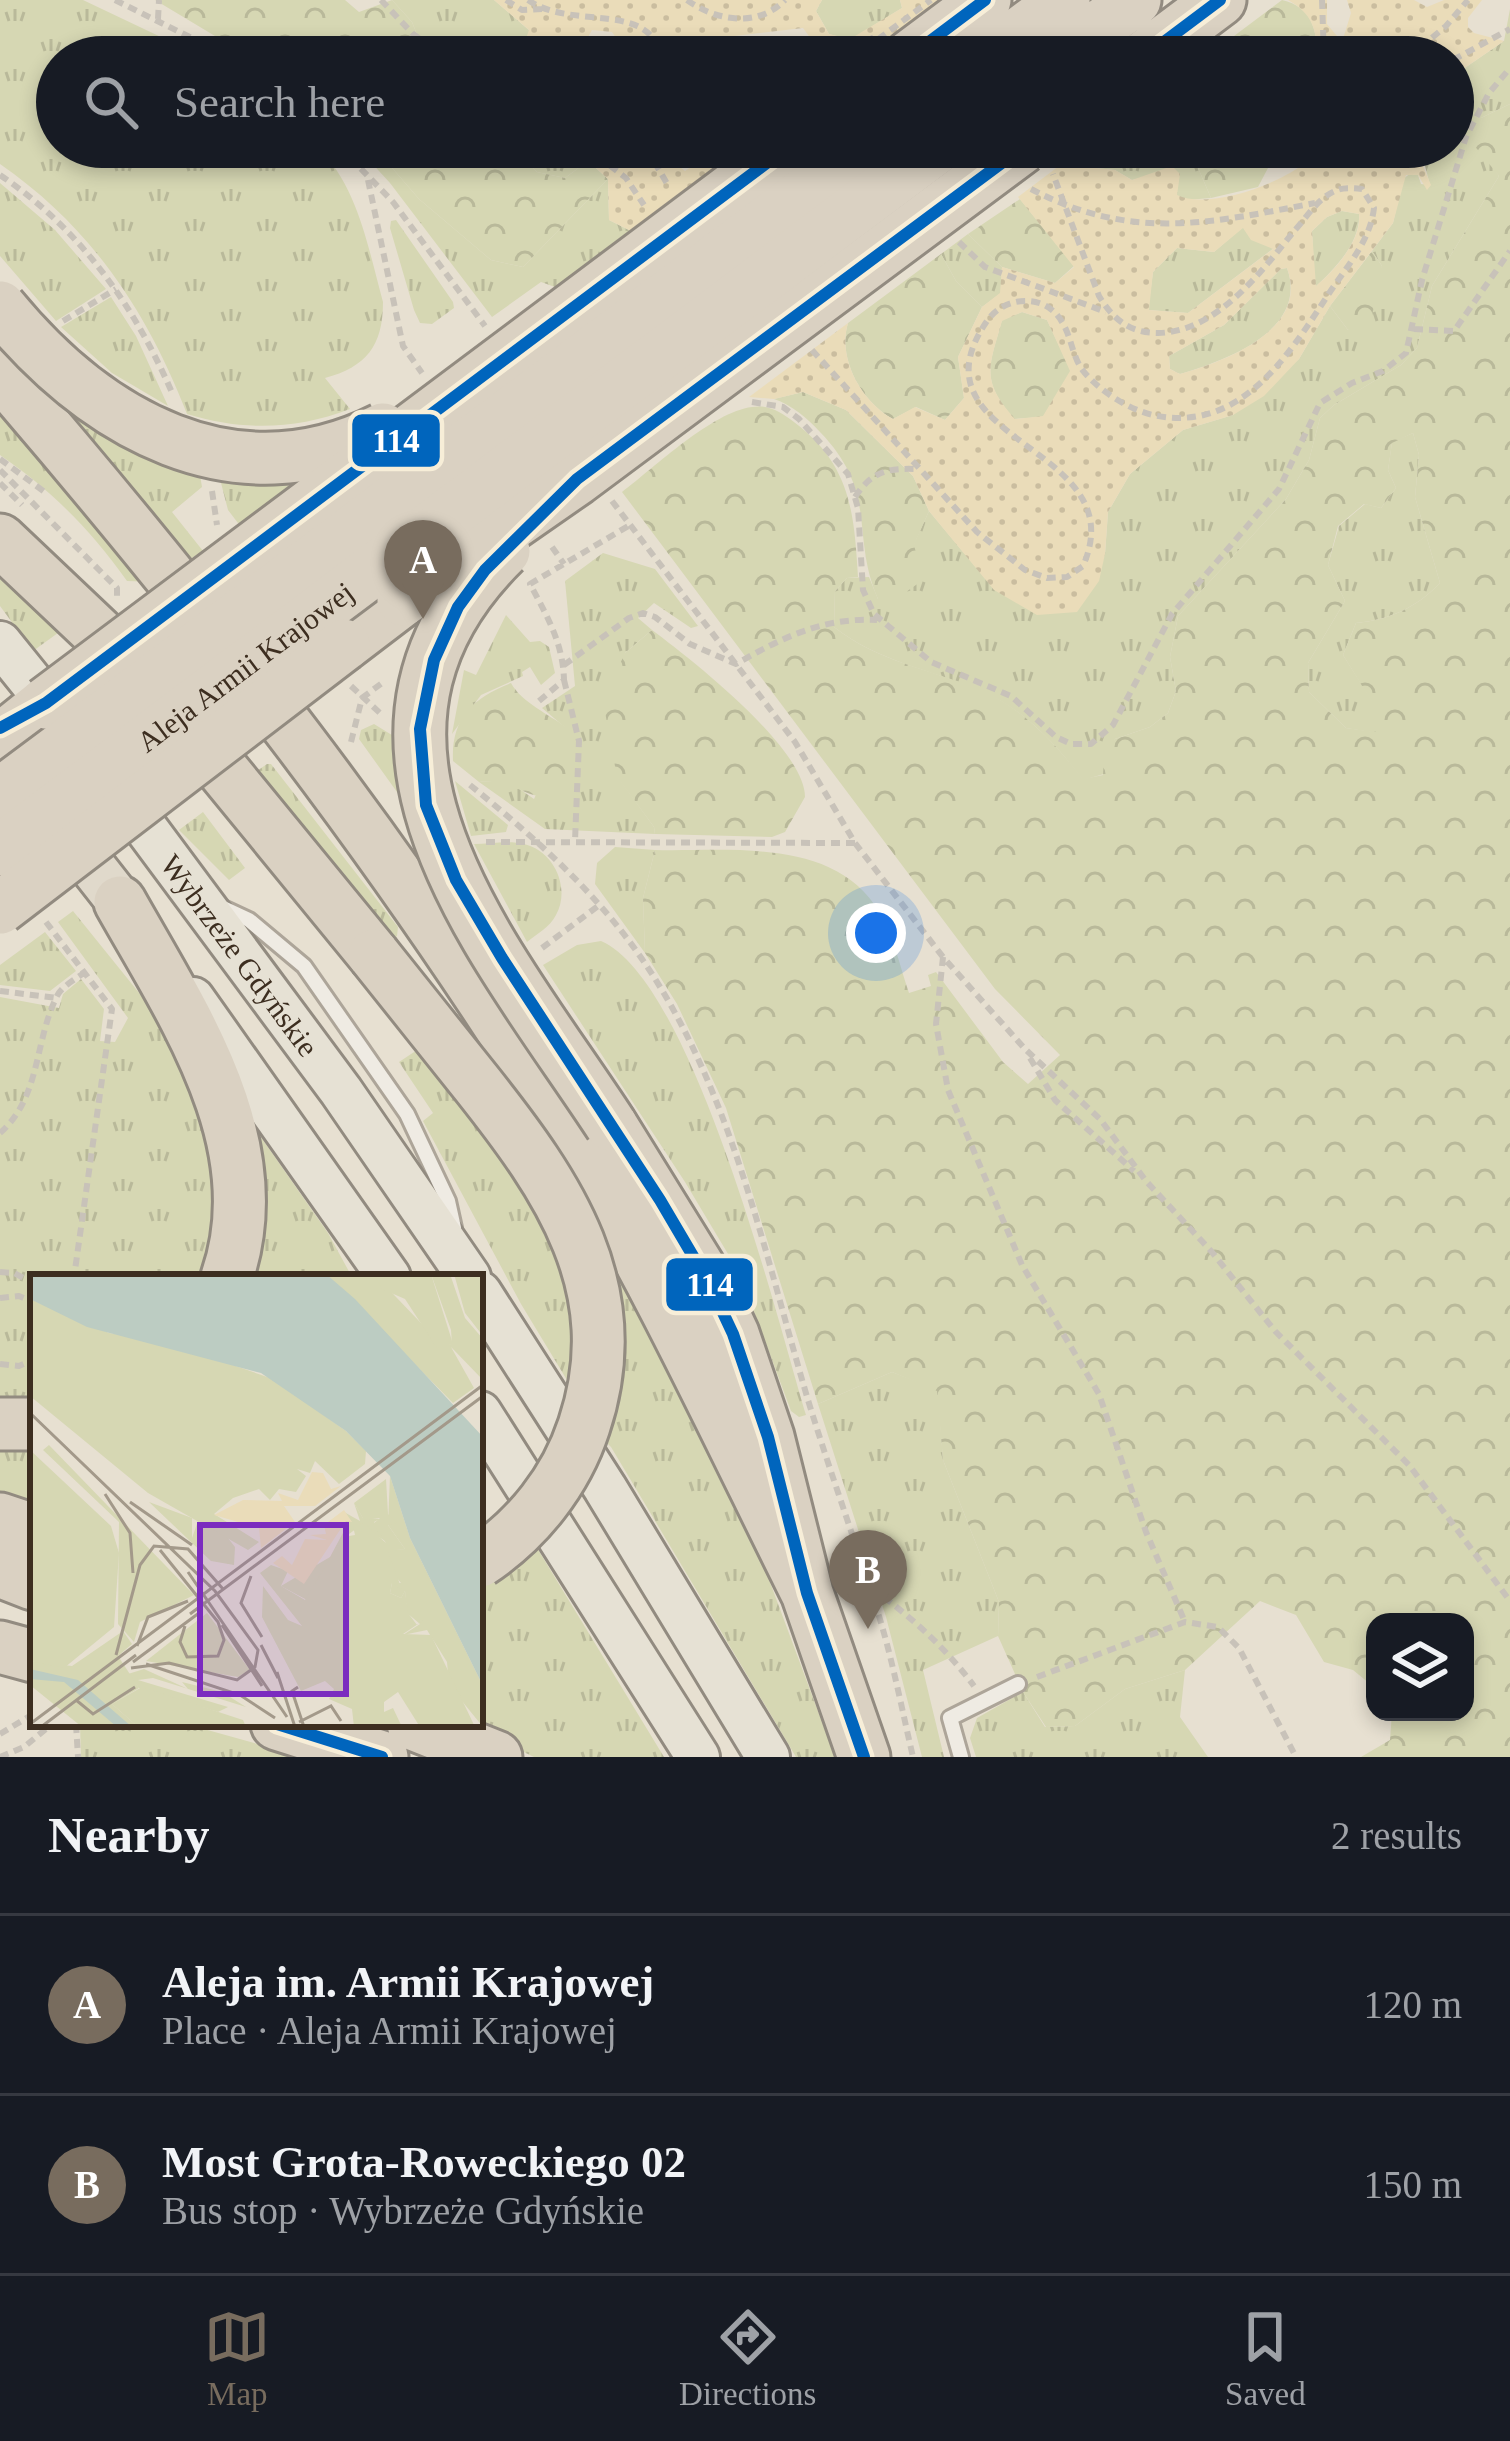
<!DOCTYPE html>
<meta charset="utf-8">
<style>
:root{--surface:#171b24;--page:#20242c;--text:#f1f3f6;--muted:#9ea1a6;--line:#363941;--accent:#786c5e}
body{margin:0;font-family:"Times New Roman",serif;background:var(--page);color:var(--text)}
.controls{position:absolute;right:36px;bottom:36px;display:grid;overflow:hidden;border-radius:24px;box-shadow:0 6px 18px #0003}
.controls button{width:108px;height:108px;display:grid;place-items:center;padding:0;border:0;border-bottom:3px solid var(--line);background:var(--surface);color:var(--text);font:60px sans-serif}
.you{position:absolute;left:876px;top:933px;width:42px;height:42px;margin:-30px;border:9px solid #fff;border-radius:50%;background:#1a73e8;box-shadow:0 0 0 18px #1a73e833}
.badge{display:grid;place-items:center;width:78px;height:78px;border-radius:50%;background:var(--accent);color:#fff;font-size:39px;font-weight:700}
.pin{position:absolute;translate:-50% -99px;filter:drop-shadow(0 3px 6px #0008)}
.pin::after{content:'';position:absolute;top:63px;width:42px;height:36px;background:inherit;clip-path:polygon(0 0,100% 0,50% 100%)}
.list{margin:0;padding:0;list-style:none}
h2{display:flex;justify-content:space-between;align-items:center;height:156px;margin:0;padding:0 48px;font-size:51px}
h2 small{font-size:39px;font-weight:400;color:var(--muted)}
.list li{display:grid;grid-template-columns:78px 1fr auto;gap:36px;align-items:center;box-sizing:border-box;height:180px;padding:0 48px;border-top:3px solid var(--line)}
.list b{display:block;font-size:45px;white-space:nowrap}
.list p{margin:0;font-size:39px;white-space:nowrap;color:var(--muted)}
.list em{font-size:39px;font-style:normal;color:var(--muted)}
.icon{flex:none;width:66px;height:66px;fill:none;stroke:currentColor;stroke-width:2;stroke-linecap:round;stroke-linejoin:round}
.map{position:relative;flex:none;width:1510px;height:1757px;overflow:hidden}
.search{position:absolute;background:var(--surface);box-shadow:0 6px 18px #0003;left:36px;right:36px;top:36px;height:132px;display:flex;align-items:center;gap:30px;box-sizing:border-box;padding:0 42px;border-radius:66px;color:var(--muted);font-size:45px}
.sheet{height:516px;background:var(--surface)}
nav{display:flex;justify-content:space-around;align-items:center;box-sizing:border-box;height:168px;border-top:3px solid var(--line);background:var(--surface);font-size:33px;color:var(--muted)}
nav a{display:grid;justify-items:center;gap:6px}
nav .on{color:var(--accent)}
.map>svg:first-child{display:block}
</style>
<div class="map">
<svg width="1510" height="1757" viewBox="0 0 1510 1757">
<defs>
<pattern id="grass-tufts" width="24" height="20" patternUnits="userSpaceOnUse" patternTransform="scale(3)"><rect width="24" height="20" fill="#d6d7b3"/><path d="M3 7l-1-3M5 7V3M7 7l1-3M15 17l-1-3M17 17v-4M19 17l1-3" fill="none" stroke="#b9b99a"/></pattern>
<pattern id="forest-crowns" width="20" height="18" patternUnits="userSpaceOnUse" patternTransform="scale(3)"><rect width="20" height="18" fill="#d6d7b3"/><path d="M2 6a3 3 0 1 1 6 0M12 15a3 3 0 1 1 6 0" fill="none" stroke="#b9b99a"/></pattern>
<pattern id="sand-dots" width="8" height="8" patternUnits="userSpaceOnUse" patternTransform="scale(3)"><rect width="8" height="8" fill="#eadcb9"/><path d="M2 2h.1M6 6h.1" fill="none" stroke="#cabd9f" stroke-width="1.8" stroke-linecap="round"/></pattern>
</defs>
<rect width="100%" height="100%" fill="#e7e0d1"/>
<!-- grass -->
<path fill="url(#grass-tufts)" d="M0,0h83l120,57h-146v90h261c41,42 50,101 65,155 0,44 -17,65 -58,76l25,31c-55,21 -107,22 -163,5 -40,-103 -96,-187 -187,-250z
M392,0h102l36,31 -10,26h-94l-14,-35z
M822,0h78l2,8 -52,32 -21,-6 -13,-23z
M1510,9v95l-29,14 10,45 8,13 -67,110 -15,62 -16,17 -67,40 -14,13 -11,42 -23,39 -108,117 -8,41 6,34 -8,22 -18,14 -35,12 -11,35 -21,6c-28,-37 -61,-73 -105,-90 -49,-21 -101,-29 -144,-63l1,-36 12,-13 22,-1 9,22 35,-53 16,-35 66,79 110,-36 3,-42 22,-38 53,-44 50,-15 66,-56 31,-53 18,24 34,-64 -10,-15 21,-28 10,-44 8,-6 7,2 3,9 9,1 -10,-38h33v-71l51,-35z
M357,147h17l45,52 72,61 32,7 85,-88 1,41 26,13 -80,54 -14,-5 -49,35 -102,-134z
M513,147h121l-14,14h-32l-23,17 -28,-6z
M1084,147h105l22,51 -24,2 -10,-4v-11l-24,-10 -21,5 -17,-10 -19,-2z
M0,183l55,47 51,59 -50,32 -56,-65z
M1342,211l17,3c2,28 -25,56 -44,73l-3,-56 15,-14z
M396,220l57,82 1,6 -22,16 -12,-1 -6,-13 -24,-82 1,-7z
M1243,227l31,21 -86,65 -40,-3 5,-38 24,-24 37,4z
M968,234l34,33 -1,26 -19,14 -26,-26 -15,-27z
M1287,268c22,62 -60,92 -107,106l-10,-5 -1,-13 55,-31 57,-56z
M111,297l25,39 32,70 -56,-33 -51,-46z
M47,389c45,41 93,72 153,86l2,12 -30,25 31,39 -24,15z
M0,404l156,178 -29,-1c-36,-51 -76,-91 -127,-126z
M1413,433l6,22 -4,42 25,86c-24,25 -51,37 -84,40l-13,32 38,60 -4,18 -31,-5 -37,-36 -1,-29 37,-62 -17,-36 11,-39 26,-22 16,4 15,-20 -8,-18 4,-28z
M308,478l-67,49 -13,-17 -8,-31z
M603,553l52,16 43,57 -7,2 -37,-25 -16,15 14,12 -27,23 -8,123 37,51 1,7 -110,-5 -66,-47 29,-1 26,18 33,-70 -25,-21 33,-22 -10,-105z
M0,564l69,61 -36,26 -33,-45z
M506,615l24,27 10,-1 9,6 6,26 -14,12 -11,-18 -8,5 1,4 -42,19 -29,39 12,-64 12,5z
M374,724l26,16 7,66 -48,-67 2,-9z
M267,764h4l127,163 -1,9 -7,6 -136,-169z
M455,781l53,44 -2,7 -35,4z
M203,812l42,56 -16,12 -50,-50z
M474,844c15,0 35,-4 50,0 30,7 47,44 32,71 -6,12 -19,19 -29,27z
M615,847l40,3 -12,48 2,55 -50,-69 2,-21z
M73,911l71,88 53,89 24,88 -14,101h-174v231l-33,-11v-500l59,11 4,-14 18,-15 23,30 -4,32 15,1 13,-24 -70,-96z
M45,932l31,39 -26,20 -50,-6v-20z
M601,941c92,40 175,374 205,474l-7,2 -8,-6 -51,-137 -55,-92 -142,-217 34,-20z
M470,1015l71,107 201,385 93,250h-39l-185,-310 -9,-9 -81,-134 -98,-183 10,-8 -34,-51z
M249,1120l79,113 24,44h-109z
M892,1372l46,18 5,70 56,142 -1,34 -75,34 21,87h-22l-36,-140 -68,-213z
M534,1543l130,214h-130l-68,-33h14v-138z
M1185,1670l-5,47 28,40h-232l-6,-19 7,-20 46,-26 22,35 30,-1 50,-37z
M80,1724h106l118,33h-223z"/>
<!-- forest -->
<path fill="url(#forest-crowns)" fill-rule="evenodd" d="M155,0h190l14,12 33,-12 20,22 14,35h-176z
M1282,0c30,7 35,29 35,57h-111z
M1510,104v1653h-149l29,-17 2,-28h73v-90h-90v66l-22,-18 -29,-8 -28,-47 -36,-14 -75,69 -60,19 -50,37 -29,1 -23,-35 -25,-56 1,-34 -56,-142 -6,-69 -45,-19 -74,32 -92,-296 -49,-104 -32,-51 -2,-55 12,-48c75,2 180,-14 225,63 14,24 20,54 29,80l22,-7 -3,-11 8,-3 67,90 25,22 32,-29 -65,-66 -373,-497c33,-25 90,-80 130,-85 17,-3 30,6 42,15 57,43 60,90 64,155l-11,1 -12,13 -1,36c43,34 95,42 144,62 44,18 77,54 105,90l20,-4 1,-19 11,-17 35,-12 18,-14 8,-22 -6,-34 8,-41 108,-117 23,-39 11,-42 14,-13 67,-40 16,-17 15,-62 67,-110 -26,-32 8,-26zM1413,433l6,22 -4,42 25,86c-24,25 -51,37 -84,40l-13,32 37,60 -4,17 -30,-4 -37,-36 -1,-29 37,-62 -17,-36 10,-39 26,-22 17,4 15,-20 -8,-18 4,-27z
M374,147h139l24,25 28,6 23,-17 20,18 -85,88 -32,-7 -72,-61z
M1189,147h113l-34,21 -10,19 -47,11z
M1020,199l54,67 -19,17 -53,-16 -34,-33z
M1372,251l10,15 -10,50 -24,14 -18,-24z
M941,254l15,27 26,26 -24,50 6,41 -19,22 -29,-13 -23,12c-31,-17 -56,-60 -45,-96z
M1022,312l25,8 24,51 -28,46 -29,2c-34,-40 -25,-52 -12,-99z
M803,392l43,18 67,66 16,35 -15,34 9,35 -34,24 -11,-5c-28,-65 1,-106 -58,-167 -13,-14 -28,-27 -46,-33z
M652,630c39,29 153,118 153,167l-20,35 -13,5 -117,-3 -1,-7 -37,-50 -14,-76 22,-48z
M511,683c11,20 38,31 56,45l2,49 -9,20c-39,3 -40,-17 -81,-15l-26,-21c-2,-42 19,-63 58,-78z"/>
<!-- sand -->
<path fill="url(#sand-dots)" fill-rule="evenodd" d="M494,0h328l-6,11 13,23 21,5 52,-31 -2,-8h46l-76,57h-64l8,-14 -11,-15 -77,9 -37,20h-60l-17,-25 -20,-2 -15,27h-28l-26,-10 6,-17z
M1288,0h39v24l15,18 9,-29 -4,-13h67l13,7 17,-7h38l-14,18v9l6,6 30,8 -51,35v-19h-136c0,-27 -4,-43 -29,-57z
M634,147h28l3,8 20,16 36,-24h29l-115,86 -26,-13 -1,-41 -20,-18 32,-1z
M1084,147l12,21 19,2 17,10 40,-14 8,8 -3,21c34,17 124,-17 144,-48h99v12l11,26 -4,5 -9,-15h-12l-13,48 -63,83 -31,53 -35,37 -31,19 -50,15 -53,44 -22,38 -3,42 -6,27 -22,31 -40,3 -43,-25 -65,-79 -16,-35 -67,-66 -43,-18 -29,7 -25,-2 99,-74c-11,36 14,79 45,96l22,-12 30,13 19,-22 -6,-41 24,-50 18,-14 2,-26 53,16 19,-16 -56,-70zM1342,211l17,3c3,26 -24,56 -43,72l-4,-55 15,-14zM1243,228l8,12 22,9 -85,64 -39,-3 4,-38 24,-24 37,4zM1287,268c23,61 -61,93 -107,106l-10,-5 -1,-13 55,-31 57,-56zM1022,312l25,8 23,51 -27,45 -28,3c-35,-39 -26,-52 -13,-98z"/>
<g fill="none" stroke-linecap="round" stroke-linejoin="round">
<defs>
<path id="service" d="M219,906l30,14 55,46 103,148 41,87 6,27
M961,1757l-11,-39 68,-34"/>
<g id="primary">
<path d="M0,643l67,83"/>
<path id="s1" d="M113,784l228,307 128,186"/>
<path d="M193,999l196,278"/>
<path d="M480,1293l125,195 163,269"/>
<path d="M480,1413l218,344"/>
</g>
<path id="trunk" d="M58,823l62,79"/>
<path id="motorway" d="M909,57l76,-57
M988,57l76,-57
M1058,57l77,-57
M1144,57l76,-57
M0,373c207,240 403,491 569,762 89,147 161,304 238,458
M0,540l153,145 221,270
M344,645l59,-45
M0,740l46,-37
M120,902c63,112 153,242 107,375
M611,1125l99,160 23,49 35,103 39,156 57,164
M0,1424h33
M0,1519l33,11
M0,1571l33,13
M0,1647l33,9
M277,1724l105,33
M413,1724l83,33"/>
</defs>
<!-- service casing -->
<use href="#service" stroke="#ada599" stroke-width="20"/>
<!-- primary casing -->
<use href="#primary" stroke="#928b80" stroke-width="48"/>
<!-- trunk casing -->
<use href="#trunk" stroke="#928b80" stroke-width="51"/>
<!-- motorway casing -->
<use href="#motorway" stroke="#928b80" stroke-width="57"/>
<!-- path -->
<path stroke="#c8c2b9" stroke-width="6" stroke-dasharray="9 6" stroke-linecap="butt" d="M115,0l115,57
M381,0l32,34 32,23
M506,0l16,10 20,-1
M528,0c45,31 122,0 133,57
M687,0c29,21 71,28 98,0
M1322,0l2,57
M158,19l1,-19
M497,57c44,-24 94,-15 140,0
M840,57l34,-20
M1409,57l37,-31 22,-26
M1453,60l57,-31
M340,147l53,55 92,124
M586,147l40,31 18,27
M652,147l3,16 14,24
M0,175c80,54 135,131 173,220
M368,180l35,166 19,27
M1031,189c101,53 179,34 284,14
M959,242l26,25 121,45
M63,321l53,-32
M1414,329l40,2 56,-80
M812,350l165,182 48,38 22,8 20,-1 16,-11c54,-122 -180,-123 -96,-245 18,-26 59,-28 75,1 10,16 10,35 22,50 17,20 44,37 69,43 87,19 135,-59 175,-120 18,-28 42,-53 46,-87l-12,-19c-9,-1 -19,-2 -27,2 -17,7 -28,26 -40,39 -34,42 -78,102 -137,103 -29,0 -45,-14 -59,-37l-46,-122
M752,402l31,5 16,12 49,55 10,34 5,82 11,24 57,48 80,34 45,41 15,7h20l22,-19 59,-111 107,-125 41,-86 32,-20 31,-12 23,-18 16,-73 44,-143 23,-44 21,-25
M0,459l46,34
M0,470l117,118v10
M0,483l22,22
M212,491l5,34
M855,497c17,-26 33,-29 62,-28
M612,501l183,241 60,101 88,114 82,92 75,70 46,62 65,70 64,80 134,134 101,136
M552,547l12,17
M564,665l65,-47 14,-5 12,4 35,27 46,20c45,-26 88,-47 141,-44
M564,680l15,61 -4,100
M351,686l29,27
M539,701l25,-21c-1,-37 -17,-64 -34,-96l100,-59
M351,742l11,-44 20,-15
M470,785c63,51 126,107 172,174 89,129 122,293 166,441 22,72 48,143 71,216 14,46 23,94 34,141
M486,842l369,1
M46,922l66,87 -38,268
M542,948l56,-42
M943,957l-7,67 12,66 74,175 77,129 47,138 39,90
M0,991l57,7
M1030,1058l25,42 79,71
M0,1133c41,-36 34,-91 57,-137 5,-10 19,-17 28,-24
M0,1272l14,1 19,10
M0,1298l19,-2 14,6
M0,1364l19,2 14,-6
M872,1588c39,29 73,59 102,98
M1037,1677l148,-55 33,5 21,21 57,109
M76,1724l2,33
M0,1734l33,-20
M0,1757l24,-10 28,-23"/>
<!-- service -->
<use href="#service" stroke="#efebe3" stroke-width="14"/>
<!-- primary -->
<use href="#primary" stroke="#e6e1d4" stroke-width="42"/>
<!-- trunk -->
<use href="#trunk" stroke="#e0d9cb" stroke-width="45"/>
<!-- motorway -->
<use href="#motorway" stroke="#dad1c2" stroke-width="51"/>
<defs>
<g id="motorway-bridge">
<path d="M0,307c96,117 234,197 383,122"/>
<path d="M504,551c-195,192 -6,401 107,574"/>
<path d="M403,600l174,-121 446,-332"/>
<path d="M46,703l742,-556"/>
<path d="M0,794l867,-647"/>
<path id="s2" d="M0,850l938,-703"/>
<path d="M0,908l344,-263"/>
<path d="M374,955c34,43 69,86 103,129 81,102 153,205 107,342 -18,55 -56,103 -104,135"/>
</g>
</defs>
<!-- motorway-bridge casing -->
<use href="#motorway-bridge" stroke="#928b80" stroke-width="57" stroke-linecap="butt"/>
<!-- path-bridge -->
<path stroke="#c8c2b9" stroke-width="6" stroke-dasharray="9 6" stroke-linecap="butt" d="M854,57l77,-57"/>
<!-- motorway-bridge -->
<use href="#motorway-bridge" stroke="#dad1c2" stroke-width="51"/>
<defs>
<path id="bus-1" d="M909,57l76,-57
M1144,57l76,-57
M0,728l46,-25 742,-556
M277,1724l105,33
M864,1757l-57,-164 -39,-156 -35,-103 -23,-49 -50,-85 -158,-242 -46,-78 -30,-75 -6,-76 14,-69 24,-53 27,-37 92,-91 446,-332"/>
</defs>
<!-- bus-1 casing -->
<use href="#bus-1" stroke="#f7eed8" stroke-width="21"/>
<!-- bus-1 -->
<use href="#bus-1" stroke="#0065bd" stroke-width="12"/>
</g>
<g text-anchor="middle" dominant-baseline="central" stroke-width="9" stroke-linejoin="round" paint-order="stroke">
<!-- street labels -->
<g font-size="30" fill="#3d2e20" stroke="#f7eed8">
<text stroke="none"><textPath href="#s2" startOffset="306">Aleja Armii Krajowej</textPath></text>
<text stroke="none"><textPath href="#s1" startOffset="213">Wybrzeże Gdyńskie</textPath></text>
</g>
</g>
<!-- overview -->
<g transform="translate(30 1274)">
<rect width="453" height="453" fill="#e7e0d1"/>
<path d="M296,0h48l68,71 10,-1 -1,-14 -20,-56h19l15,44 18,21 -1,40 -31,-32 23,41 -21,15zM424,0h29v62l-18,-23zM19,171l145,150 -54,27 -6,20 -16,-18 1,-102 -76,-72zM360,202l20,62 73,148v41l-34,-42 -2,-23 -20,-32 -24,5 17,-11 -13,-11 -2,-22 -4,7 -11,-5 2,-10h9l-13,-15v-18l17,-1 -17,-24zM119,228l43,16v20l6,-17 26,12 11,14 -1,18 -23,-4zM324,229l9,15 17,1 -6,3 13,20 -27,-16 -18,13 -35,61 -26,-14 49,-29 15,-28 -1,-17 16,9zM177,339l43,57 -12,7 -92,-16zM114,395l44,20 -6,-7 40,10 56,35 -32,-20 -93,-29 -15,2 90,27 -10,5 -79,-24 -11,-14z" fill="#d6d7b3"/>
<path d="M344,0h57l22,70 -16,4 -32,-49 -23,-10zM0,25l79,34 60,10 104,36 73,52 20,20 -1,13 -26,20 -24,-23 -5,12 -13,-4 9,7 -10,16 -17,-3 -9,11 -11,-11 -26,9 -19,16 45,28 -11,8 -100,-57 -118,-97zM356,205l2,35 9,9 -9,2 17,24 -17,2 14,39 -10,-7 -2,10 11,5 4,-7 3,22 9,12 7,-5 -21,14 28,1 44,92h-55l-22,-35 -14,10v10l9,-4 9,19h-48l-2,-18 -23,-10 5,-10 -9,-8 -24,10 -39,-74 1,-31 25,34 14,6 -42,-53 11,-8 17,6 -7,15 24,14 38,-63 12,-2 -2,-9 11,-3 22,20 -13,-19 7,-6 -16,2 -10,-17zM93,357l9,13 -14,12 21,32 -27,16 26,23h-56l-52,-42v-24l42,5z" fill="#d6d7b3"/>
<path d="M282,198l11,1 8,16 10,-3 -26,20h-31l11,16 -34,26 -2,-20 -45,-13 29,-15 39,1 -4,-8 20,7zM314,236l8,12 -6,-1 -42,63 -31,-21 9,-7 10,9 13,-26 22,1 -17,-5 16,-1 -2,-9z" fill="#eadcb9"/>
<path d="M0,176l81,76 8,27 -5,74 -50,41 -34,-7zM112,413l101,33 3,7h-108l-26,-23z" fill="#d6d7b3"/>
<path d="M0,0h296l29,25 128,138v249l-73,-148 -20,-62 -44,-45 -85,-58 -174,-46 -57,-28zM0,395l48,11 54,47h-15l-53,-45 -34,-3z" fill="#bcccc2"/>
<path fill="none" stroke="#a3998a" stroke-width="3" d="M0,139l185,178 43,59 -3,17 -18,13 -68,-17 -38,5M75,220l25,39 3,40M100,228l62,43M130,276l58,72 6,18 -6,16 -31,1 -7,-15 5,-16M158,298l99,145M221,302l-10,27 21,34M160,340l293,-218M192,351l40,61M231,371l17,33M107,372l11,-29 40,-16M86,381l24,-90 14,-19 34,3 35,40M103,388l66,-49M116,390l94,31 35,23M247,398l18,55M268,413l-6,4 12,36M46,426l17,14 42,-27M269,448l32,-16 10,15M0,450l453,-339M11,453l95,-72"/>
<path fill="#7b2cbf" fill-opacity="0.15" stroke="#7b2cbf" stroke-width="6" d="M170,251h146v169h-146z"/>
<rect width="453" height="453" fill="none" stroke="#3d2e20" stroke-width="6"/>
</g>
<g stroke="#f7eed8" stroke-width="4.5">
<rect x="350" y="412" width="92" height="57" rx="12" fill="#0065bd"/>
<rect x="664" y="1256" width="91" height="57" rx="12" fill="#0065bd"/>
</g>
<g font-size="33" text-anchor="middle" font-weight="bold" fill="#fff">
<text x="396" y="452">114</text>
<text x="710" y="1296">114</text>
</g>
</svg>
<div class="controls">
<button><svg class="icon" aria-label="layers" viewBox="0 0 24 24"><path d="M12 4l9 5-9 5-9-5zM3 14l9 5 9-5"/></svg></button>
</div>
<div class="you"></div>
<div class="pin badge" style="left:423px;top:619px">A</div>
<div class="pin badge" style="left:868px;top:1629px">B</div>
<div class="search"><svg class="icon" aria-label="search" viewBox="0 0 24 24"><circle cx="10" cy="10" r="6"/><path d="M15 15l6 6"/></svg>Search here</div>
</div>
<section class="sheet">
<h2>Nearby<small>2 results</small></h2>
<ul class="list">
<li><span class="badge">A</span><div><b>Aleja im. Armii Krajowej</b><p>Place · Aleja Armii Krajowej</p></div><em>120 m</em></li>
<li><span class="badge">B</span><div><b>Most Grota-Roweckiego 02</b><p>Bus stop · Wybrzeże Gdyńskie</p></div><em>150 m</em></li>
</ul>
</section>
<nav>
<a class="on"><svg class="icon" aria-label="map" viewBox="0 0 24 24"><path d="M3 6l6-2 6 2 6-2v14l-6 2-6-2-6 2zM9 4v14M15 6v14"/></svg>Map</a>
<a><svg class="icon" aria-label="directions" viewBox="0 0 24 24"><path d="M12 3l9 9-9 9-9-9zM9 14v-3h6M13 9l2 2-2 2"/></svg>Directions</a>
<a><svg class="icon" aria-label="saved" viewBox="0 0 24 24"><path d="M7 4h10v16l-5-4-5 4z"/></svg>Saved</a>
</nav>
